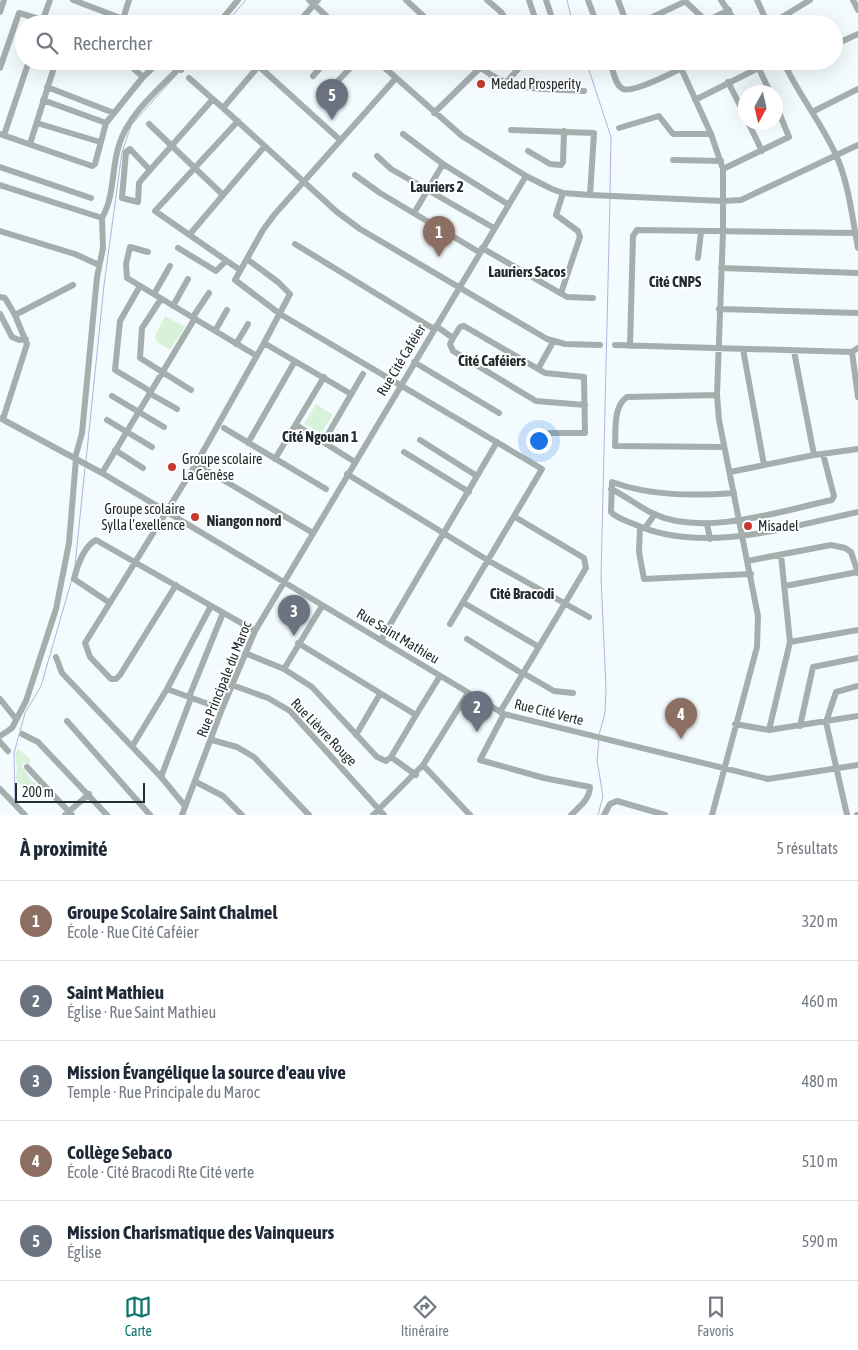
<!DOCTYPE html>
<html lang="fr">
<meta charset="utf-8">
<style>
:root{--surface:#fff;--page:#f6f6f7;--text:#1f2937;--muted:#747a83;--line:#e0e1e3;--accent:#0f766e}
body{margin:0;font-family:"Asap Condensed",sans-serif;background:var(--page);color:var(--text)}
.compass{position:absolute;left:738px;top:85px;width:45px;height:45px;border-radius:50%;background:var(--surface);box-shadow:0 5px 20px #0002;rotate:188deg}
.scale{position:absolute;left:15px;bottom:12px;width:130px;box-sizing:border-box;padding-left:5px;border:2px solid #232b2e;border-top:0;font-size:14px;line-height:18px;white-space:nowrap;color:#232b2e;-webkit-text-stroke:4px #fff;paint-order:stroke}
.you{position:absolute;left:538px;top:440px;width:18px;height:18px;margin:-12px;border:4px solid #fff;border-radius:50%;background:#1a73e8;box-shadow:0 0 0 8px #1a73e833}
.badge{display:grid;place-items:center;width:32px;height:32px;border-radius:50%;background:var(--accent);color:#fff;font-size:16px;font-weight:700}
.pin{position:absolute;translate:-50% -41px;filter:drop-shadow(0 1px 2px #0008)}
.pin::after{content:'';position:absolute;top:26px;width:18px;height:15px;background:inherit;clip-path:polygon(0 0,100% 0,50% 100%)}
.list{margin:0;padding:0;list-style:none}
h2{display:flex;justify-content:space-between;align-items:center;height:65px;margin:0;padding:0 20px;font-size:21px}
h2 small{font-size:16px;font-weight:400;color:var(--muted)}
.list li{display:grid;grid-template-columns:32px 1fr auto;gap:15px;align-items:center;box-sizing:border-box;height:80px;padding:0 20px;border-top:1px solid var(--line)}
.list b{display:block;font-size:19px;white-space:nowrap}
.list p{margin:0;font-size:16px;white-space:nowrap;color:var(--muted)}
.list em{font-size:16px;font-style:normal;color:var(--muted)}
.icon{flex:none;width:28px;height:28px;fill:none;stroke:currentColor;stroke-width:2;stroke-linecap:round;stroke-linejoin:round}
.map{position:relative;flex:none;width:858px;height:815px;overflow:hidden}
.search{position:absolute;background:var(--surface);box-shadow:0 5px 20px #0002;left:15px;right:15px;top:15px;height:55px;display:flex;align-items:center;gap:12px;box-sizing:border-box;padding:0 18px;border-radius:28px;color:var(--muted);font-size:19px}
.sheet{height:465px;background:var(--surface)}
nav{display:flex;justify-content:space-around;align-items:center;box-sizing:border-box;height:70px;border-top:1px solid var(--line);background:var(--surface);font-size:14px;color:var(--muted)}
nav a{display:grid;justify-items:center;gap:2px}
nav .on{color:var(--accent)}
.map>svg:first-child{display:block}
</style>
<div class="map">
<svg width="858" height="815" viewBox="0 0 858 815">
<rect width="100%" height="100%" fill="#f3fbfe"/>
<!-- green -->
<path fill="#d7f2d9" d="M165,316l20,11 -15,23 -13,-8 -2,-6z
M316,404l17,11 -12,18 -17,-9z
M18,749l12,10v5l-7,-1 -1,4 10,14 9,5 1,5 -6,8 -5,-2 -15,-18 1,-12 -2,-13z"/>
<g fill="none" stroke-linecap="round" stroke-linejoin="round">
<!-- stream -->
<path stroke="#b2b2da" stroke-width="1" d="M567,0l6,24
M225,24l21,-24
M586,61l25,76 -1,57
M133,123l46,-51
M86,461l18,-176 18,-133 9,-26
M75,566l10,-98
M20,731l5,-18 16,-27 31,-107
M599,735l6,-22 1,-24 -5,-112 9,-379
M15,800l-1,-47 5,-18
M598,815l5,-19 -6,-36 2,-21"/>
<!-- minor -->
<path stroke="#a4aeac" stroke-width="6" d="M73,0l50,19 6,5
M309,0l26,24
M406,0l26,24
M487,0l14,12 8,12
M529,0l8,24
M546,0l8,24
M588,0l9,24
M618,0l9,24
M684,0l22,21
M721,0l16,24
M757,0l11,24
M853,0l5,10
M0,12l4,-12
M123,19l6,-19
M42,22l8,-22
M218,24l20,-24
M297,24l21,-24
M638,24l48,-23
M701,24l28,-14
M771,24l39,-24
M834,45l24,-11
M81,61l11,5
M125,61l18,16
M171,61l10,9
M253,61l86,78
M263,61l-40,47 114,104 23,17 187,110 18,5 35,1
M377,61l85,75 64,40 26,13 11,4 27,2 133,6 18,-1 117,-55
M473,61c38,35 64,26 111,30
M610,61c3,8 5,25 13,28 11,5 61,-22 73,-28
M783,61c15,33 38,61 53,94 13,29 16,62 22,93
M612,66l10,-5
M786,67l13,-6
M0,68l19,-55 24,7
M681,68l30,66 12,35v63l-6,163 2,25 39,196 -1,31 -45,168
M759,69l11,23
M313,76l13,-15
M189,78l34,30
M396,78l-122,137 -11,15 -28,50 45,34 262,155 -92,155
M728,82l18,35
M505,84l20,-23
M47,87l67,26
M332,87l25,-26
M43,100l63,23
M695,100l77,-39
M812,112l46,-23
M434,113l53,-52
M238,121l-83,90 85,59
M748,122l14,29
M37,123l63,19
M149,124l74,71
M619,128l40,-12 14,18h38
M511,130l83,3 -4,62
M0,134l92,32 3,-2 11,-41 37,-46 16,-15
M403,134l40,30 66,41
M4,135l25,-74
M30,144l26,-83
M528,151l22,13 11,1 2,-3 1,-31
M377,156l14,13 103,59
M673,160l48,1
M0,167l91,31
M723,169l66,-32 -13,-32
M150,170l-20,-21 -4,3 -4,46 16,4 1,-19 4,-5 70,-79
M355,175l25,18 99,59
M0,185l102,33c13,-23 9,-48 17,-73 10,-33 44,-59 67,-84
M414,213l29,-49
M0,231l75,23 24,11
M190,234l74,-87
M295,244l139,85
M178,248l38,23 9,-9
M482,248l85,49 26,1
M148,252l-18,-5 -4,17 1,14 130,78
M698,258l3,-26
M247,259l31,23 12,12 -26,49
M721,268l137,5
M140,286l-20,35 -5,49 35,21
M561,293l19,-56 -2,-6 -22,-16 7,-22
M154,294l16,-28
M0,297l5,1 10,17 12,29 -24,75
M161,299l-19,29 -2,30 51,32
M173,306l15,-27
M719,309l139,4
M0,314l12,23 7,3 7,-1
M15,315l58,-30
M193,317l16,-24
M436,326l17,12 -3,6 3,7 83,50 49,4
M215,331l12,-21
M453,338l7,-11 4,-1 81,47 39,4 1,56h-36
M236,344l12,-20
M615,345l237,7 6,-4
M630,346l3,-110 4,-6 218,3
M743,349l21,116
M794,351l20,104
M852,352l6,45
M414,362l85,51
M538,369l15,-27
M149,393l28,16
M717,395l-90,2c-14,9 -11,33 -12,49l109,1
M112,396l52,31
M0,418l102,55 402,241 264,65 90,-14
M107,420l45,27
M296,425l59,37
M224,428l102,61
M420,440l57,36
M324,441l39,-67
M248,443l47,-82
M115,450l28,18
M404,452l65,40
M75,458l7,-25 15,-156 6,-29 -1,-30
M275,459l49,-82
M196,464l68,-121 87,51
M730,472l84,-17 44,-6
M102,473l93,-155
M347,474l142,87 100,56
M611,489c15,7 28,18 43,25 49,23 127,-3 178,-14l2,-4 -11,-42
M734,493c-41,3 -84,3 -122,-11l-1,30c5,6 16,9 23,12 67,31 155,3 224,-12
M707,524l3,15
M640,527l-1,25 5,27 107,-5
M645,528l10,-14
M747,561l84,-16 14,3 6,4 7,21
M176,585l-56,90 -4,4h-5l-21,-22 -5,-14 111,-179 117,69
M785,586l73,-14
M110,603l-36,-24c3,-13 10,-33 22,-39l159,91
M464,603l75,44
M211,606l-44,83 55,20
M467,639l56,35
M381,640l116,-198
M790,642l68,-12
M298,643l118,72 -25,42 25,18
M245,653l39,16 28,18 65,70 9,4 5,-4
M56,657l6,16 99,104
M284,669l38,-63
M523,673l31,18 19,2
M232,685l36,13 22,13 94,104
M189,697l34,-84
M0,699l16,20
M500,712l86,-144 -2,-10 -69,-41
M504,714l-24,46 64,18 46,9c-1,13 -10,19 -19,28
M416,715l24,-39
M67,721l83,94
M735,724l34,6 89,-14
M800,726l13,-59 45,-9
M769,730l21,-88 -9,-87
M22,734l16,8 69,73
M356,735l24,-41
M0,736l12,-8 14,-27 30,-92 13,-66 7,-84
M212,740l25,7 17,10 55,58
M0,742l8,9
M133,745l34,-56
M423,765l47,50
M27,767l45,48
M196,782l27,14 19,19
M0,789l25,26
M185,806l-24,-29 30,-79
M65,815l24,-21
M182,815l40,-106 33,-78 271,-455
M373,815l50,-50 45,-72
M604,815l6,-11 7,-3 48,14
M847,815l-21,-93 10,-30 22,-6
M857,815h1"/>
</g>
<!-- markers -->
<g fill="#c5382e" stroke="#fff" stroke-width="2">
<circle cx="481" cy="84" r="5"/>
<circle cx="172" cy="467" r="5"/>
<circle cx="195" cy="517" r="5"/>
<circle cx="748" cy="526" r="5"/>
</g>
<g text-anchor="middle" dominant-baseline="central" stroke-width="4" stroke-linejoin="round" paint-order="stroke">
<!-- poi labels -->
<g font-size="14" fill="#232b2e" stroke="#fff" text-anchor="start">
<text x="491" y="84">Medad Prosperity</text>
<text x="182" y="459">Groupe scolaire<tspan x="182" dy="16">La Genèse</tspan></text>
<text x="185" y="509" text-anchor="end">Groupe scolaire<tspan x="185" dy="16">Sylla l’exellence</tspan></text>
<text x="758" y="526">Misadel</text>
</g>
<!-- street labels -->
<g font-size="14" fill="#232b2e" stroke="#fff">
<text transform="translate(401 360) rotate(-59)">Rue Cité Caféier</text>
<text transform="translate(398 636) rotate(31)">Rue Saint Mathieu</text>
<text transform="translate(224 679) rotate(-68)">Rue Principale du Maroc</text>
<text transform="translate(549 712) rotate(14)">Rue Cité Verte</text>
<text transform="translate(324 732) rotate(46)">Rue Lièvre Rouge</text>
</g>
<!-- neighbourhood labels -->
<g font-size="15" font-weight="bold" fill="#232b2e" stroke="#fff">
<text x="437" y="186">Lauriers 2</text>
<text x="527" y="271">Lauriers Sacos</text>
<text x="675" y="281">Cité CNPS</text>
<text x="492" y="360">Cité Caféiers</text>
<text x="320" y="436">Cité Ngouan 1</text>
<text x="244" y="520">Niangon nord</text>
<text x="522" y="593">Cité Bracodi</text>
</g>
</g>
</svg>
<svg class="compass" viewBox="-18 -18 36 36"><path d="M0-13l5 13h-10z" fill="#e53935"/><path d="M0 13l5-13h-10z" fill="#747a83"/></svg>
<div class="scale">200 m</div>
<div class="you"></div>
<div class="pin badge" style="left:439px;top:257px;background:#8d6e63">1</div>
<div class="pin badge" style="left:477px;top:732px;background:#6b7280">2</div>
<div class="pin badge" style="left:294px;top:636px;background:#6b7280">3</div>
<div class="pin badge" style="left:681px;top:739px;background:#8d6e63">4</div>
<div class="pin badge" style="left:332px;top:120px;background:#6b7280">5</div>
<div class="search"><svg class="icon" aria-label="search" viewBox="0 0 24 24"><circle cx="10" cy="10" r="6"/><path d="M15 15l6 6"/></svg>Rechercher</div>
</div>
<section class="sheet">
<h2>À proximité<small>5 résultats</small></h2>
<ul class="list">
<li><span class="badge" style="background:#8d6e63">1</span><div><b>Groupe Scolaire Saint Chalmel</b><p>École · Rue Cité Caféier</p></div><em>320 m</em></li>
<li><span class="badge" style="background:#6b7280">2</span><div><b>Saint Mathieu</b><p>Église · Rue Saint Mathieu</p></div><em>460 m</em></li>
<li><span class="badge" style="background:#6b7280">3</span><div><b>Mission Évangélique la source d'eau vive</b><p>Temple · Rue Principale du Maroc</p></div><em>480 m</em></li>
<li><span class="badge" style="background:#8d6e63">4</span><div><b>Collège Sebaco</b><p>École · Cité Bracodi Rte Cité verte</p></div><em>510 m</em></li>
<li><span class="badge" style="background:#6b7280">5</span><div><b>Mission Charismatique des Vainqueurs</b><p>Église</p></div><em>590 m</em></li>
</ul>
</section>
<nav>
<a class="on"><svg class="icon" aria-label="map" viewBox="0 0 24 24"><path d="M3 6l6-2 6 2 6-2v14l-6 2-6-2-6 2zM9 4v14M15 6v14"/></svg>Carte</a>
<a><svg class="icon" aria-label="directions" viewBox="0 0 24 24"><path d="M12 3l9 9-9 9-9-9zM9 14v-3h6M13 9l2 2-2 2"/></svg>Itinéraire</a>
<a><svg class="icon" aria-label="saved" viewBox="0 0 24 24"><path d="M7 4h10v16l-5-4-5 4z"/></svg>Favoris</a>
</nav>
